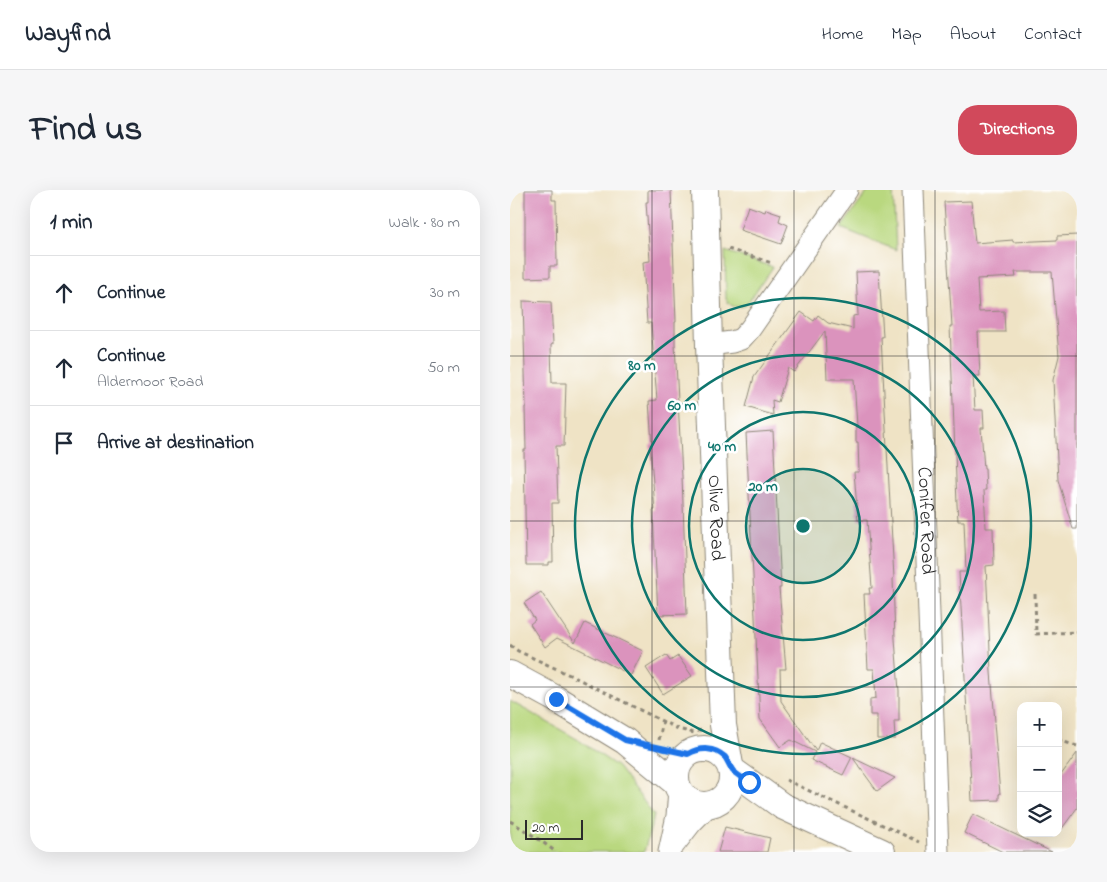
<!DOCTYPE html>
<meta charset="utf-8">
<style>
:root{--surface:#fff;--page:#f6f6f7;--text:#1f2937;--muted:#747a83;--line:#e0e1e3;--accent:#d1495b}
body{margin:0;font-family:"Indie Flower",sans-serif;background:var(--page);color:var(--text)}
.controls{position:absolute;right:15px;bottom:15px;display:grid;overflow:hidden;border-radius:10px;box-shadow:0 5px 20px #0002}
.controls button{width:45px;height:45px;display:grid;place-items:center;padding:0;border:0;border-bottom:1px solid var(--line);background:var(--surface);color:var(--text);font:25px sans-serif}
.scale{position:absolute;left:15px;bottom:12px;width:58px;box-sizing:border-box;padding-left:5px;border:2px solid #2b2b2b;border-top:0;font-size:14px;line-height:18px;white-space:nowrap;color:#2b2b2b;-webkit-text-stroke:4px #fff;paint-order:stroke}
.stop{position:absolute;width:15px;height:15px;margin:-11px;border:4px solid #1a73e8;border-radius:50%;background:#fff}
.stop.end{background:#1a73e8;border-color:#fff;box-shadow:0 1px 5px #0008}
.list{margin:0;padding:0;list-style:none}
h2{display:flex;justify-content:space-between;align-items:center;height:65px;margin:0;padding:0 20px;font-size:21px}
h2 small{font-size:16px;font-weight:400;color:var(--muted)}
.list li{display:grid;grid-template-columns:32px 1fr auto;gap:15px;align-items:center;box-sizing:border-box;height:75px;padding:0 20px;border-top:1px solid var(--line)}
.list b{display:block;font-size:19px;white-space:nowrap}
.list p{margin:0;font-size:16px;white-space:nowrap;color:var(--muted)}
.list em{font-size:16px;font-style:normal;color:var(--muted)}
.icon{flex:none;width:28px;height:28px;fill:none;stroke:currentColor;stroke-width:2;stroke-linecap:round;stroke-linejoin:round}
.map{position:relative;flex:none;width:567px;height:662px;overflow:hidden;border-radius:20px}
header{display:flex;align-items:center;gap:30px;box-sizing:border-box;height:70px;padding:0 25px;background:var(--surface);border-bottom:1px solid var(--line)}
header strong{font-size:24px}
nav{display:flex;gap:28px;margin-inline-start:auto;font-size:18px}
.intro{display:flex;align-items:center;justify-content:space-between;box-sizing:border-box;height:120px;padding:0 30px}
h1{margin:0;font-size:35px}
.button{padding:12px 22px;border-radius:20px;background:var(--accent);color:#fff;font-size:18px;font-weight:700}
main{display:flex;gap:30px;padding:0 30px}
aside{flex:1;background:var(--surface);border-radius:20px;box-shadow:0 5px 20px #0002}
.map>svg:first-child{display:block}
</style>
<header>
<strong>Wayfind</strong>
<nav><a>Home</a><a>Map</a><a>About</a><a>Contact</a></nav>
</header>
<div class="intro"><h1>Find us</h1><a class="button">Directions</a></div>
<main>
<aside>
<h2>1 min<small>Walk · 80 m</small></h2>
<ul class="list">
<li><svg class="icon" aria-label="ahead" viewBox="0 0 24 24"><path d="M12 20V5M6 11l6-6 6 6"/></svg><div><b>Continue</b></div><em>30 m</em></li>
<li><svg class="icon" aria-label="ahead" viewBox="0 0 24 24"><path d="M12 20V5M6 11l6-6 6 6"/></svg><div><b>Continue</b><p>Aldermoor Road</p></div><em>50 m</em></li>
<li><svg class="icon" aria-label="arrive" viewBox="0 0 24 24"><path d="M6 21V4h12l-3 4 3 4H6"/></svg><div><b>Arrive at destination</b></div></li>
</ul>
</aside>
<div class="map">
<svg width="567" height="662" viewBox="0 0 567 662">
<rect width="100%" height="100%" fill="#fff"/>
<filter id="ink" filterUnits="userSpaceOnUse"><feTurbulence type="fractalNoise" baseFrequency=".02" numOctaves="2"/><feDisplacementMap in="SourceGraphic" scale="10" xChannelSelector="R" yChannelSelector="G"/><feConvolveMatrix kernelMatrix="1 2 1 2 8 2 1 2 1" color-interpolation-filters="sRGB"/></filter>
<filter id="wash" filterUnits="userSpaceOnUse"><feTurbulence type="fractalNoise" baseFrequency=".0096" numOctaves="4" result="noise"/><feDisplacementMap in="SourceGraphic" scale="20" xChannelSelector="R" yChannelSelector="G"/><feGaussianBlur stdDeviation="1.12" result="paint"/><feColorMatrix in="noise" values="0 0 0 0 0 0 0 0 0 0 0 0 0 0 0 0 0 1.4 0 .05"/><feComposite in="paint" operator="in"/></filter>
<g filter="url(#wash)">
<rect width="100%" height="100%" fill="#efe3c5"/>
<!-- green -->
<path fill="#b9d87f" stroke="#728255" d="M359,0h24l3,60 -55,-22z
M215,61l48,16 -27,38c-8,3 -16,3 -20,-6z
M0,511l67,38 41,28 36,48 -10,37h-134z"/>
<g id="blocks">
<!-- building -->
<path fill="#db93bd" d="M15,0h27v10h4l1,66h-7v11l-25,1z
M138,0h23l5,132h-1v22l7,132 5,138 -29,1 -5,-105h2l-5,-66h2l-3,-43 8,-1 -6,-77h-4l-4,-61 7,-1 -4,-59h2z
M461,11l4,42 38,-3v2l44,-2v-4l20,-1v294h-4l-15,-49 -5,-100 6,-24 -7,-84h-37l1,5 -39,2 2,33 25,-1 1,21h-27l2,44h-7l2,34h8l1,18h-3l3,41h1l1,21h-2l2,38h7l1,37 -8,1 5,106 4,50 -1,1 6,71h-1v6l-27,1 -13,-229h7l-2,-51h-6l-1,-17 -7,-178h2l-8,-124z
M238,16l17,6 1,-3 15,5 -2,7 9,4 -7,19 -41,-14z
M369,81l4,66h-2l2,37 11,204h-1l2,61 4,52v30h-5l1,18h-18v-24h-7v-16l6,-1 -2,-29h-6l-4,-75h6l-1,-6h3l-5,-68h-9l-4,-48h5l-1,-30h-2v-16h1l-3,-47h-27l-2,-48 -31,41 -6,-4 -10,34 -6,-2 1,15 -27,-8 8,-30 47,-65 13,9 4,-6 10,8 25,6v-13l5,-1 -2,-43z
M13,111l28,1 2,42 -2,1 1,38h14l-2,63h-8l2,57h-6l1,59h-4v3h-23l-2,-115h2l-1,-43h1z
M263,241l8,157h-2l7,81h-6l1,32 35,50 4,-9 32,15 -9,18 -32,-15 4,-8 -24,-12 -11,7 -20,-28 -14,-286z
M31,402l34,51 10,-20 58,28 -12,24 -74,-37 -12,9 -15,-23 5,-4 -11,-17z
M156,465l4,6 8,-5 14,20 -29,18 -17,-26z
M567,563v55l-19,26v-55z
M343,568l42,20 -18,13z
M463,624l39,19 40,19h-49l-39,-19z
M215,637l45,11 -3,14h-49z"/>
</g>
</g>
<g filter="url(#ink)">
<use href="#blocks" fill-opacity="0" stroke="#8d8778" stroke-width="1"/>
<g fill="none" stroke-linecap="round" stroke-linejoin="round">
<defs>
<g id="minor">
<path id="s1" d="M403,0l25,662"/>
<path d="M199,155l23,-3 9,-3 9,-10 97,-139"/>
<path d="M164,655l18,-23 16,-16"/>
<path d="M159,662l8,-36 2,-26"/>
</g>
<g id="tertiary">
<path id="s2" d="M195,0l4,155 14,380 7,40"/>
<path d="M0,484l46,25 69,42 51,42"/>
<circle cx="194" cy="587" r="28"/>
<path d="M222,580l50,36 100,46"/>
</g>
</defs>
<!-- minor casing -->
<use href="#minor" stroke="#8d8778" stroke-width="23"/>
<!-- tertiary casing -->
<use href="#tertiary" stroke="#8d8778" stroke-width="28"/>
<!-- path -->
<path stroke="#8d8778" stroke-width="3" stroke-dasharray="4 4" stroke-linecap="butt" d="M218,59l44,14
M525,404l1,40 41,-2
M0,455l8,6 56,26 104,52 16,4 9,-4
M149,550l4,-19
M548,550l19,6
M276,590l133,62
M0,631l27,17 19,14
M561,662l6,-9"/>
<!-- minor -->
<use href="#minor" stroke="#fff" stroke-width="21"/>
<!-- tertiary -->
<use href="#tertiary" stroke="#fff" stroke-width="26"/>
</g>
</g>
<g fill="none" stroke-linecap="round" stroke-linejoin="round" filter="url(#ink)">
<!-- route -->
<path stroke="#1a73e8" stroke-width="6" d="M46,509l69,41 63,14c12,-7 26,-7 37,3 3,4 5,10 8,14 4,4 11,8 16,11"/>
</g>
<!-- grid -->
<path fill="none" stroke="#2b2b2b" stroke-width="1" stroke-opacity="0.55" d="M142,0v662M284,0v662M425,0v662M0,166h567M0,331h567M0,497h567"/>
<!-- distance rings -->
<circle cx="293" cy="336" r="57" fill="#0f766e" fill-opacity=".12"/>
<g fill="none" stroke="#0f766e" stroke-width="2.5">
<circle cx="293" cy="336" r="57"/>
<circle cx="293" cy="336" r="114"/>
<circle cx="293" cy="336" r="171"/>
<circle cx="293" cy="336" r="228"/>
</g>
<g text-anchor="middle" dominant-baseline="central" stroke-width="5" stroke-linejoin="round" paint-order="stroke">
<!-- street labels -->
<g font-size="20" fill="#2b2b2b" stroke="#fff">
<text stroke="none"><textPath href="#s2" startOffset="328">Olive Road</textPath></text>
<text stroke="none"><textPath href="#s1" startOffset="331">Conifer Road</textPath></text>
</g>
</g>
<circle cx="293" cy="336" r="8" fill="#0f766e" stroke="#fff" stroke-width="2.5"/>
<g font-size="15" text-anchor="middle" font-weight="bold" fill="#0f766e" stroke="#fff" stroke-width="5" stroke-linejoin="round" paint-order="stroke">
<text x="132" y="180">80 m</text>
<text x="172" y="220">60 m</text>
<text x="212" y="261">40 m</text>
<text x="253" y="301">20 m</text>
</g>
</svg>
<div class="controls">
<button>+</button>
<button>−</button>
<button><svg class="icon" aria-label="layers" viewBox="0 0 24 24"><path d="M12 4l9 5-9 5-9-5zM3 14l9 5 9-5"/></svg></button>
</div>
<div class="scale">20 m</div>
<div class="stop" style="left:239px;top:592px"></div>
<div class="stop end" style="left:46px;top:509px"></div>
</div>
</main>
